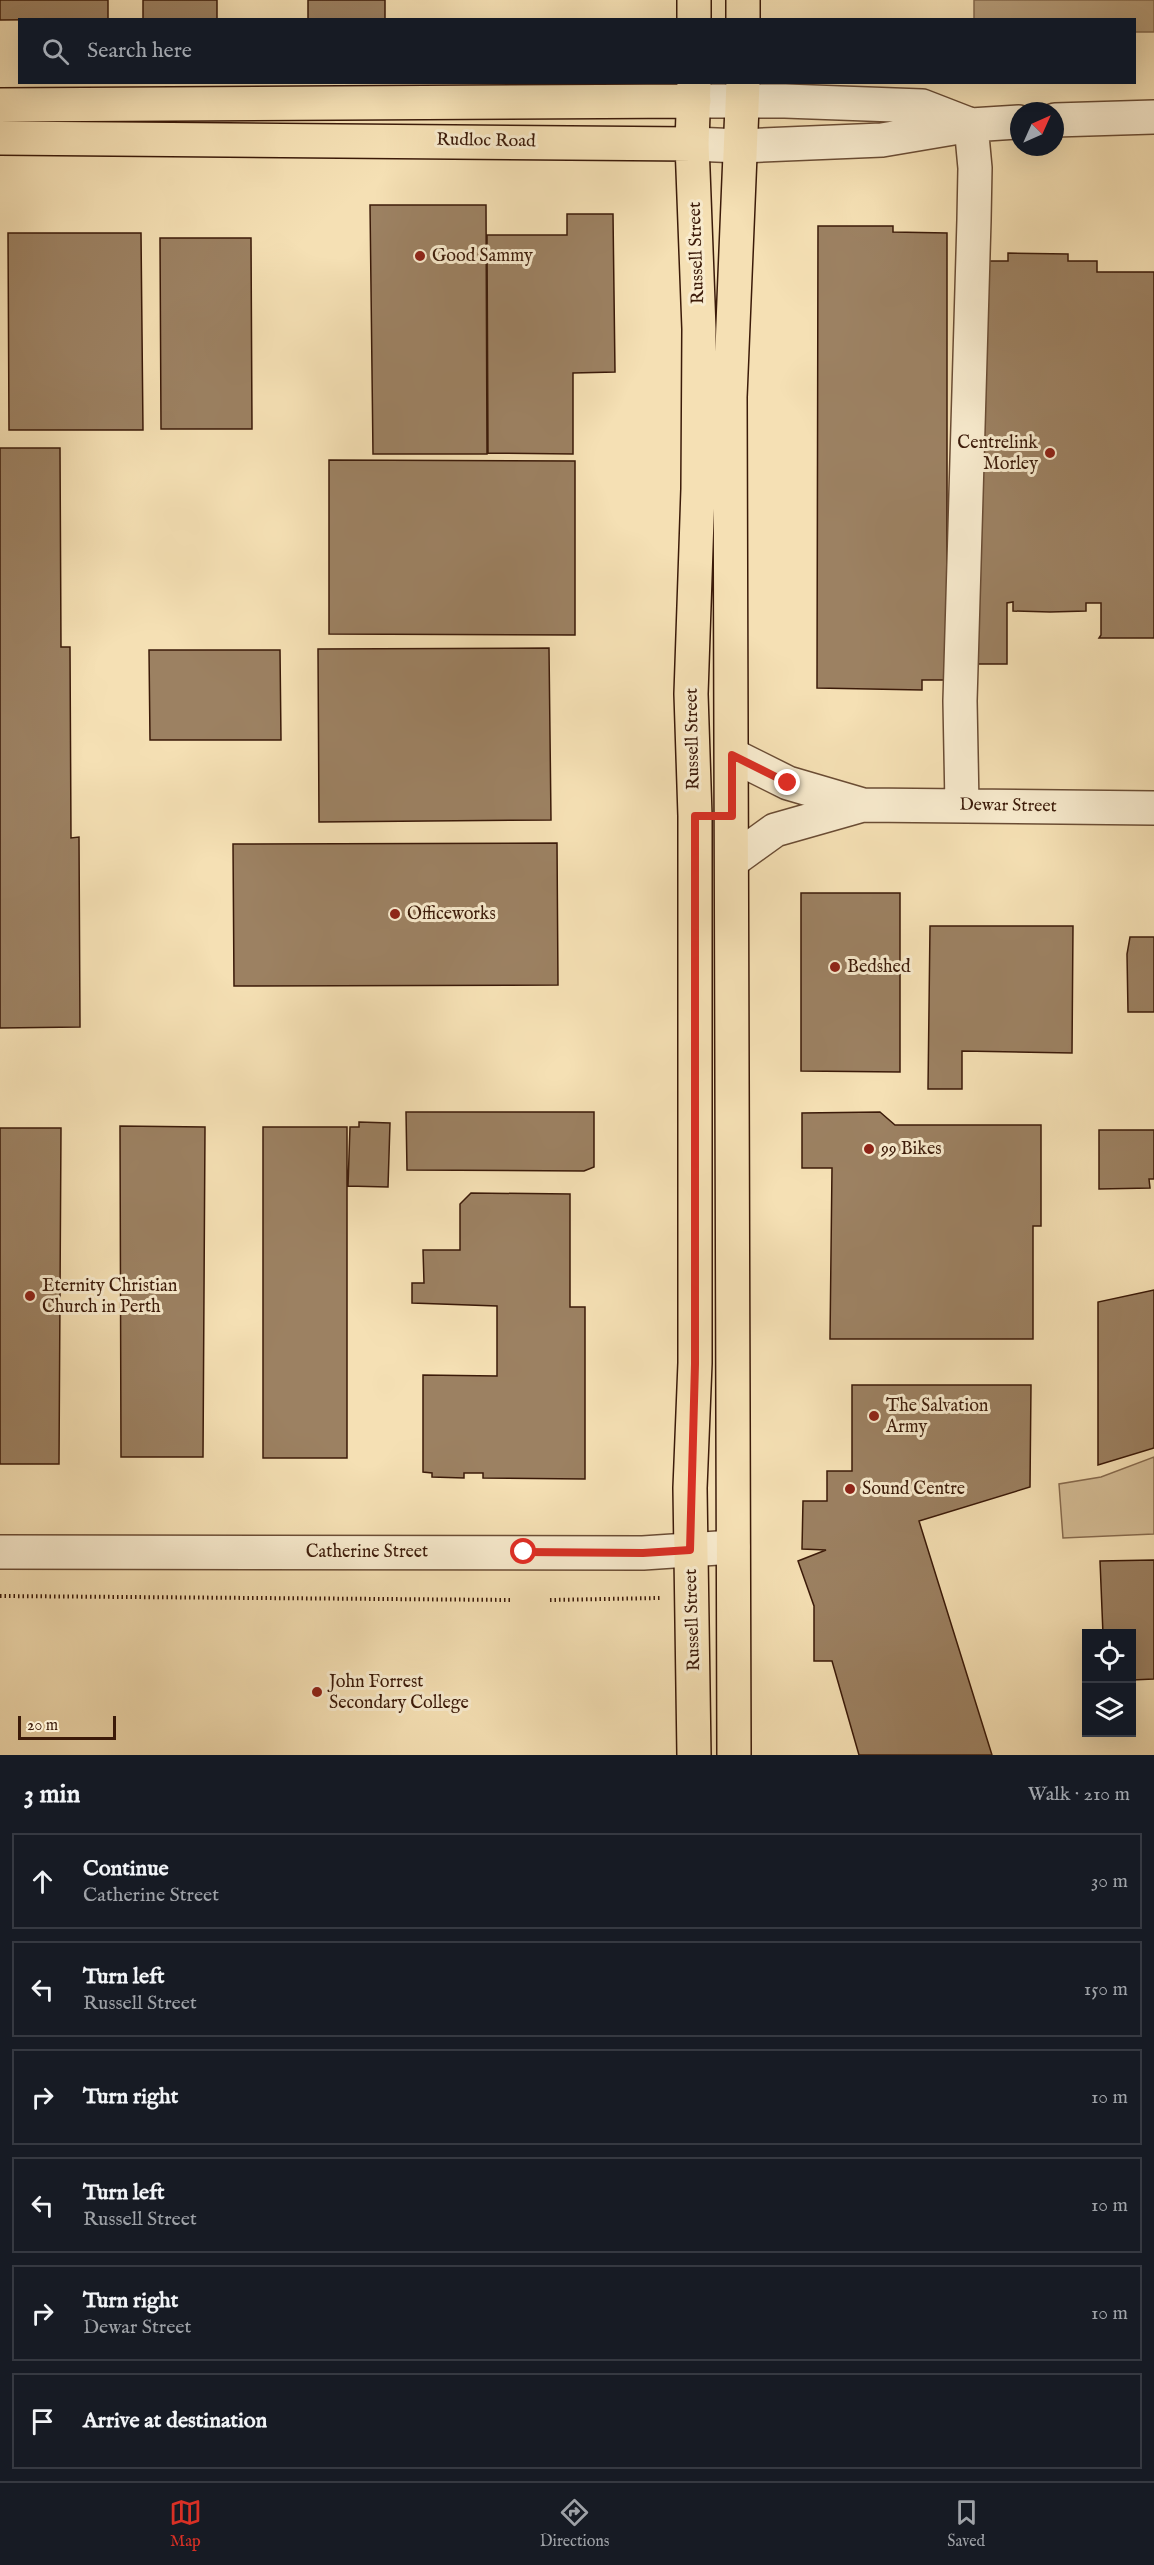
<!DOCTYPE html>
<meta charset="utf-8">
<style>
:root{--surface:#171b24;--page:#242831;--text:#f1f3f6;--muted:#9ea1a6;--line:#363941;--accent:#d93025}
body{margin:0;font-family:"IM FELL English",serif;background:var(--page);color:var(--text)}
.controls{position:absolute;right:18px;bottom:18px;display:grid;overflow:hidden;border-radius:0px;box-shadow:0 6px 24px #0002}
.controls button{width:54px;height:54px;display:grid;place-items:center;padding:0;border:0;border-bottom:2px solid var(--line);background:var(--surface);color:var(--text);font:30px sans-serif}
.compass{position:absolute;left:1010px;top:102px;width:54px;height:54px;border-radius:50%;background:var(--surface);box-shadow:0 6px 24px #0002;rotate:45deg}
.scale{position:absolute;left:18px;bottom:15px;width:98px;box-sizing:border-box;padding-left:6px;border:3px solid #3b1a09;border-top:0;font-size:16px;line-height:21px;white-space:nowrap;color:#3b1a09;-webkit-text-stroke:4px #f8ebce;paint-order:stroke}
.stop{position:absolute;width:18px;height:18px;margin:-14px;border:4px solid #d93025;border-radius:50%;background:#fff}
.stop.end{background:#d93025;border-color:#fff;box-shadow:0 2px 6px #0008}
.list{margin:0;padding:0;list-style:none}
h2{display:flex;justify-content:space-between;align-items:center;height:78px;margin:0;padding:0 24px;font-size:26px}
h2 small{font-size:20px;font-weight:400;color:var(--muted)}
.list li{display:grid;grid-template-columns:39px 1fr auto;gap:18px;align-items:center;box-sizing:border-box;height:96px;margin:0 12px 12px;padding:0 12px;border:2px solid var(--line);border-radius:0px}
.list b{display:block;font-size:22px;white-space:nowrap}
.list p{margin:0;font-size:20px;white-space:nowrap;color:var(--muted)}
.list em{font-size:20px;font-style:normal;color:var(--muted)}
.icon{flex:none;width:33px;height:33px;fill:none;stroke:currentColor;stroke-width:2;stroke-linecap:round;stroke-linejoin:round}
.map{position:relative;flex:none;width:1154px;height:1755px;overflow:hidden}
.search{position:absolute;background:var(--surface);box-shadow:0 6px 24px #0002;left:18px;right:18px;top:18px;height:66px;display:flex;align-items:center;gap:15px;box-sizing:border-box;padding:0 21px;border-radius:0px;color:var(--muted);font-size:22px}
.sheet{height:726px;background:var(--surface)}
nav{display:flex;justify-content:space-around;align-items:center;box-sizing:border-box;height:84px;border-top:2px solid var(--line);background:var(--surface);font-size:16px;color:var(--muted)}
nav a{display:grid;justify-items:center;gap:3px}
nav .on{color:var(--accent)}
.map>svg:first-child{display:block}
</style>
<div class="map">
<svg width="1154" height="1755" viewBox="0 0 1154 1755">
<rect width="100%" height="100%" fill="#f5e0b4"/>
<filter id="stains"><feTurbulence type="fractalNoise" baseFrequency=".00333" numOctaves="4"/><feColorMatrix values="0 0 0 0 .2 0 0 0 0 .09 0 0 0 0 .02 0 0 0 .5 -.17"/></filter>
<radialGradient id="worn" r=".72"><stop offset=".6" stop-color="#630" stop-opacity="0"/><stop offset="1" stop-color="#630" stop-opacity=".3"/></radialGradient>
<!-- green -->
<path fill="#d5be97" stroke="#886c50" stroke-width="1.5" d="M1154,1457v77l-91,4 -4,-54 42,-7z"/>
<!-- water -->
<path fill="#b69d7a" stroke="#85694d" stroke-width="1.5" d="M974,0h180v32h-19l-1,-12 -160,-1z"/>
<!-- building -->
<path fill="#9c8162" stroke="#3b1a09" stroke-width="1.5" d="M0,0h108v19l-108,1z
M143,0h74v20h-74z
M308,0h77v20h-77z
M370,205h116l1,249h-114z
M567,214h46l2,158 -42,1v81l-85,-1 -1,-218h80z
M818,226h75v6l54,1v447h-25v10l-105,-2z
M8,233h133l2,197h-134z
M160,238h91l1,191h-91z
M1008,253l60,1v7h29v11h57v366h-55l2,-3v-32h-15v8l-36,1 -37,-1v-9l-6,1v61h-30v-403h31z
M0,448h60l1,199h9l1,191 8,-1 1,190 -80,1z
M329,460l246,1v174l-246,-1z
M549,648l2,172 -232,2 -1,-173z
M149,650h131l1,90h-131z
M557,843l1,142 -324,1 -1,-142z
M801,893h99v179l-99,-1z
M930,926h143l-1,127 -110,-2v38h-34z
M1130,937h24v75h-26l-1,-58z
M406,1112h188v55l-10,4 -177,-1z
M880,1112l15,13h146v101h-8v113h-203l2,-171h-30v-55z
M359,1122l31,1 -2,64 -40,-1 2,-59h9z
M120,1126l85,1 -2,330h-82z
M263,1127h84v331h-84z
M0,1128h61l-2,336h-59z
M1099,1130h55v49h-5l1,9 -51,1z
M471,1193l99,1v113h15v172l-102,-1v-5h-19v5l-32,-1v-4l-9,-1v-97l74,1v-70l-85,-3v-20h12l-1,-33h37v-46z
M1154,1290v158l-56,17v-163z
M852,1385h179l-1,102 -111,34 73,234h-133l-27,-94h-18v-55l-16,-45 28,-11 -24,-1 1,-48h24v-30h25z
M1154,1560v119l-22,1v-46h-29l-3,-73z"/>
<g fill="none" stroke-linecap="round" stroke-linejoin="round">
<defs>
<path id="minor" d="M694,101h91l137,5 49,19
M1055,120l99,-3
M692,144l49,2 141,-6 89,-15 48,-3
M732,755l56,28 75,22
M962,805l-2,-104 14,-481 1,-52 -4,-43
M732,861l43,-31 88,-25 291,3
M0,1552l643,1 90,-6"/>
<path id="major" d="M694,20v-20
M743,20v-20
M694,82l-2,62 7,185 -1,160 -7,205 4,122v547l-5,125 4,267
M0,105l694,-4
M0,138l692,6
M734,1755l-4,-1358 13,-315"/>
</defs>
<!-- minor casing -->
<use href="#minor" stroke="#6a4c34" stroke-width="36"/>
<!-- major casing -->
<use href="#major" stroke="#3b1a09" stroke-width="36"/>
<!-- path -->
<path stroke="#3b1a09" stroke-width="4" stroke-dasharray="1.5 3" stroke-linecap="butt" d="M0,1596l512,4
M550,1600l110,-2"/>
<!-- minor -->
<use href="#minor" stroke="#f8ebce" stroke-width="33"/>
<!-- major -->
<use href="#major" stroke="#f5e0b4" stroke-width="33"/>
</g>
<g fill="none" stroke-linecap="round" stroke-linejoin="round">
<!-- route -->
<path stroke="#d93025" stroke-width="8" d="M524,1552l119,1 47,-3 5,-186v-548h37v-61l56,28"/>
</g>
<!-- markers -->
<g fill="#8f2418" stroke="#f8ebce" stroke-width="2">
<circle cx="420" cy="256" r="6"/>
<circle cx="1050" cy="453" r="6"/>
<circle cx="395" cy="914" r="6"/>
<circle cx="835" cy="967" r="6"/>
<circle cx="869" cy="1149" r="6"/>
<circle cx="30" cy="1296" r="6"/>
<circle cx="874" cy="1416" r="6"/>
<circle cx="850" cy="1489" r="6"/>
<circle cx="317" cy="1692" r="6"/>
</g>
<g text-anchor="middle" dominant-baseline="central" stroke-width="6" stroke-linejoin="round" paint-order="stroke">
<!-- street labels -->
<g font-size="18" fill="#3b1a09" stroke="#f8ebce">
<text transform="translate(486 141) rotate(1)">Rudloc Road</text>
<text transform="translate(697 253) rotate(-92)">Russell Street</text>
<text transform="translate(693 739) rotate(-91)">Russell Street</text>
<text transform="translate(1008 806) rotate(1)">Dewar Street</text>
<text x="367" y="1552">Catherine Street</text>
<text transform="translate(693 1620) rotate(-92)">Russell Street</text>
</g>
<!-- poi labels -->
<g font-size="18" fill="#3b1a09" stroke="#f8ebce" text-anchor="start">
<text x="432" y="256">Good Sammy</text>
<text x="1038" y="443" text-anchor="end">Centrelink<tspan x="1038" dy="21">Morley</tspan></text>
<text x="407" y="914">Officeworks</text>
<text x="847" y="967">Bedshed</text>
<text x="881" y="1149">99 Bikes</text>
<text x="42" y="1286">Eternity Christian<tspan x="42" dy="21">Church in Perth</tspan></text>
<text x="886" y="1406">The Salvation<tspan x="886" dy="21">Army</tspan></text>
<text x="862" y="1489">Sound Centre</text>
<text x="329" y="1682">John Forrest<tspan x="329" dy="21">Secondary College</tspan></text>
</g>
</g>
<rect width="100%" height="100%" filter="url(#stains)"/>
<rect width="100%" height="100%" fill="url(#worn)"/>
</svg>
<div class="controls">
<button><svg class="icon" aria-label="locate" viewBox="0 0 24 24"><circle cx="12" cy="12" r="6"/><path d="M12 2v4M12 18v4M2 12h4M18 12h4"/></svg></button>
<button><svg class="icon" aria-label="layers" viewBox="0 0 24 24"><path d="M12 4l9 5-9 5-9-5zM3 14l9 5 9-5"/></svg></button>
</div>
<svg class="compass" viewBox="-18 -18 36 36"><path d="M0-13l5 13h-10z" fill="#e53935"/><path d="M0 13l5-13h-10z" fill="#9ea1a6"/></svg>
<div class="scale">20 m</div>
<div class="stop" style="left:524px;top:1552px"></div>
<div class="stop end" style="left:788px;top:783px"></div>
<div class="search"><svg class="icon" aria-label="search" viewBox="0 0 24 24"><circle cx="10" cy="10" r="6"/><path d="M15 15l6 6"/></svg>Search here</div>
</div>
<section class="sheet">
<h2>3 min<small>Walk · 210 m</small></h2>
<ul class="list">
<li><svg class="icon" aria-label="ahead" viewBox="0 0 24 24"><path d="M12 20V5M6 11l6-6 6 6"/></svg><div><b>Continue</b><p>Catherine Street</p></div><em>30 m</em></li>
<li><svg class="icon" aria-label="left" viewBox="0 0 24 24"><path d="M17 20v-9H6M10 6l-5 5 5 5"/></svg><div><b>Turn left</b><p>Russell Street</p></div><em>150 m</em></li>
<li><svg class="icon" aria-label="right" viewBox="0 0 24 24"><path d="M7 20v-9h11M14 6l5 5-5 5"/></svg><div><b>Turn right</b></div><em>10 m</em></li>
<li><svg class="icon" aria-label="left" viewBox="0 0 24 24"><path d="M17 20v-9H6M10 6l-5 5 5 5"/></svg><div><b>Turn left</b><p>Russell Street</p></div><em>10 m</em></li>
<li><svg class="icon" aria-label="right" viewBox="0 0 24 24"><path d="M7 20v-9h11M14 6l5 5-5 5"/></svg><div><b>Turn right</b><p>Dewar Street</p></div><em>10 m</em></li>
<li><svg class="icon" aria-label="arrive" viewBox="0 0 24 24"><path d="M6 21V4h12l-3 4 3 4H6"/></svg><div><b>Arrive at destination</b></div></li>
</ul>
</section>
<nav>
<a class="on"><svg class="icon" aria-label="map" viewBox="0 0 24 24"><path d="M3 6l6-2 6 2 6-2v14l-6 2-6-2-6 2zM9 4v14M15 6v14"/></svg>Map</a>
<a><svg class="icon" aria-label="directions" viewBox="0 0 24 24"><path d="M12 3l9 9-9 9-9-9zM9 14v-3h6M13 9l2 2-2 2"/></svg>Directions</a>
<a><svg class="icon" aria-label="saved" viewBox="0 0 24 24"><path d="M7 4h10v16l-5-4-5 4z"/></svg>Saved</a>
</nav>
